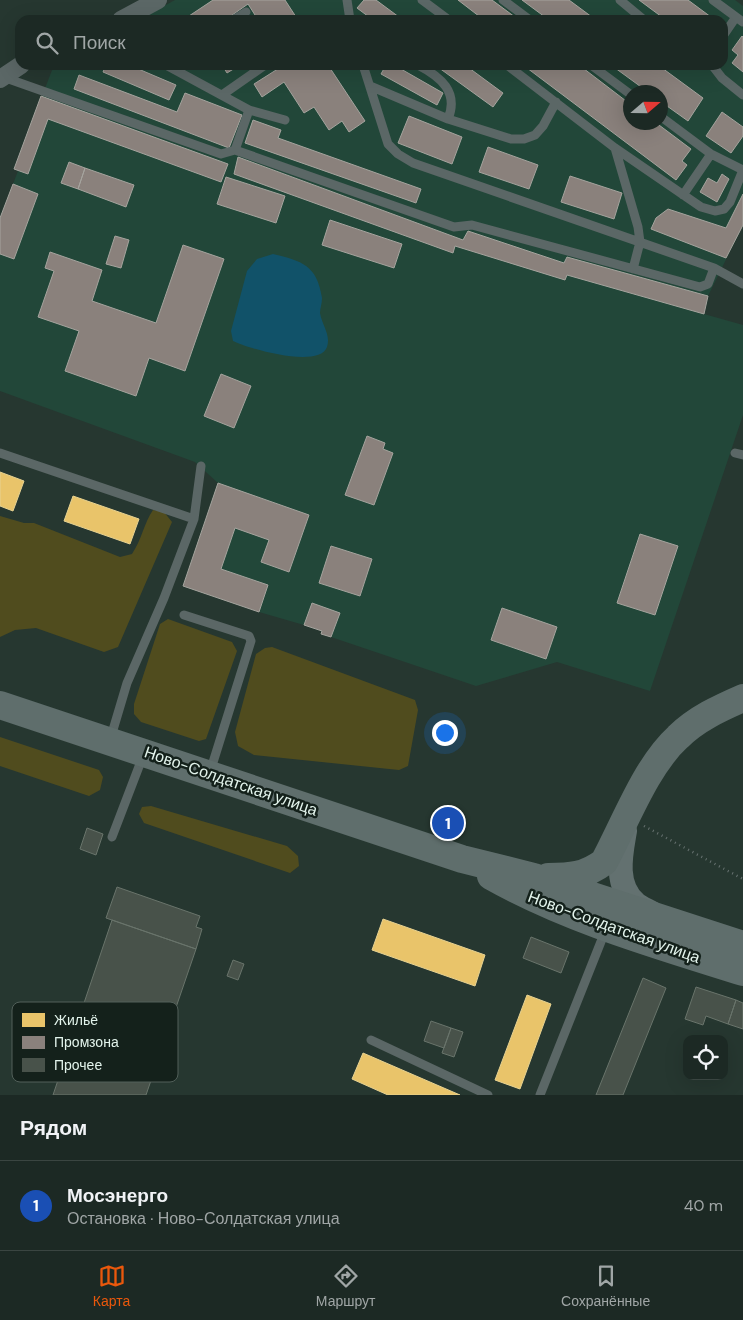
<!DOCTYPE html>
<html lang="ru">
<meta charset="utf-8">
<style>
:root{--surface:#1c2924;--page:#25312c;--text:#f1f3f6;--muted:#a0a6a6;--line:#3a4541;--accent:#ea580c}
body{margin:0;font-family:"DM Sans",sans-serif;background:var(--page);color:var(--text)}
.controls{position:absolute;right:15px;bottom:15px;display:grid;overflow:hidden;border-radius:10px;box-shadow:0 5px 20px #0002}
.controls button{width:45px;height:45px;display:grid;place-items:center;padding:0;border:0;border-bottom:1px solid var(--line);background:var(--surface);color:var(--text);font:25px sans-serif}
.compass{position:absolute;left:623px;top:85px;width:45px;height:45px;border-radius:50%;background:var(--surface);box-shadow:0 5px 20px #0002;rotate:70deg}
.you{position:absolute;left:444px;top:732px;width:18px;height:18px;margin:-12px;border:4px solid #fff;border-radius:50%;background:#1a73e8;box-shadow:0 0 0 8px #1a73e833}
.badge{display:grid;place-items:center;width:32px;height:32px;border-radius:50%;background:var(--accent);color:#fff;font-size:16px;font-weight:700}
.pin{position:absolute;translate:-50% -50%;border:2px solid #fff;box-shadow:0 1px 5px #0006}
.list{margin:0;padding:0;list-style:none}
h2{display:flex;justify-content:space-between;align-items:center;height:65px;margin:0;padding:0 20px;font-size:21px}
h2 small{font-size:16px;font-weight:400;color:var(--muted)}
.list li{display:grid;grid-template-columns:32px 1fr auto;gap:15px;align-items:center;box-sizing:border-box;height:90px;padding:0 20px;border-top:1px solid var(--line)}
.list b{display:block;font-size:19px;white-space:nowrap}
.list p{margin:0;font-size:16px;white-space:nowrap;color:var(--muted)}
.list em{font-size:16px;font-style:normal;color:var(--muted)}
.icon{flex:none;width:28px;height:28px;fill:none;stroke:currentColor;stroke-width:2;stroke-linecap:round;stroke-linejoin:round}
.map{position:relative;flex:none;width:743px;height:1095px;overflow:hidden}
.search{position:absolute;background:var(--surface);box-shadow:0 5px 20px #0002;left:15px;right:15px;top:15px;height:55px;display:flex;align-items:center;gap:12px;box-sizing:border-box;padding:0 18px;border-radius:15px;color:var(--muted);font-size:19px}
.sheet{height:155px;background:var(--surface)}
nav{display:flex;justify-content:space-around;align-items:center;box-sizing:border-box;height:70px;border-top:1px solid var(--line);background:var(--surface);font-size:14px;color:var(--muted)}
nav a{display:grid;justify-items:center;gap:2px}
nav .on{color:var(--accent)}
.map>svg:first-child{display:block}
</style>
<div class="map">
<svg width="743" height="1095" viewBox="0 0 743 1095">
<rect width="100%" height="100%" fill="#263730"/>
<!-- built -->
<path fill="#224739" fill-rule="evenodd" d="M175,0h560l8,6v219l-35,71 -4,18 39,11v90l-93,276 -93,-29 -81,24 -145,-49 -10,-3 1,-3 -18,-6 -45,-13 -76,-26 35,-103 -23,-21 -195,-71v-173l18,-47 -4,-2 40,-104h669v-45h-585zM630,92h30v30h-30z"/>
<!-- green -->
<path fill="#504c1e" d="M153,510l11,2 8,10 -54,125 -14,5 -68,-24 -21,2 -15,7v-121l24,7h10l86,34 12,-3c10,-15 12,-31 21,-44z
M168,619l64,23 5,9 -31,88 -7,2 -58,-19 -7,-8v-10l26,-80z
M272,647l143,53 3,10 -10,56 -9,4 -145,-15 -16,-9 -3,-14 21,-78 9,-6z
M0,737l99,33 4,7 -3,13 -11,6 -89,-30z
M151,806l136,40 11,10 1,10 -9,7 -146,-50 -5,-9 3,-7z"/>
<!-- water -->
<path fill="#115269" d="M273,254c29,7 44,11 49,44 0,6 -2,10 -2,15 2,12 11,22 7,34 -8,22 -78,2 -94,-6l-2,-10 16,-60 10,-12z"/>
<!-- homes -->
<path fill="#e9c46a" stroke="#e7d291" d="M0,472l24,9 -11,30 -13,-5z
M73,496l66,23 -9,25 -66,-23z
M383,919l102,36 -10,31 -103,-36z
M527,995l24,9 -31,85 -25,-9z
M363,1053l97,42h-72l-36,-16z"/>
<!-- industry -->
<path fill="#8a817c" stroke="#a5a49e" d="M213,0h72l13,20h-50l7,-5 -7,-11 -23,16h-42z
M364,0h12l27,20h-30l-16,-12z
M458,0h34l27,20h-35z
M522,0h47l27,20h-47z
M639,0h49l27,20h-49z
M742,36l1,1v35l-11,-9 6,-8 -6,-5z
M106,65h23l47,20 -7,15 -66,-28z
M222,65h18l-13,8z
M284,65h44l37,56 -16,11 -7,-11 -13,9 -15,-23 -10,6 -20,-31 -22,15 -8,-13z
M386,65h8l49,28 -6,12 -56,-31z
M435,65h30l38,28 -10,14z
M523,65h56l51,39v18h25l36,27 -9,12 5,4 -11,15z
M611,65h47l45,33 -15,23 -28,-20v-9h-12z
M79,75l98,37 8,-19 57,22 -13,33 -155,-59z
M41,96l187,68 -7,18 -173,-63 -20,55 -14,-5z
M722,112l21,15v9l-12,17 -25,-17z
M409,116l53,21 -10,27 -54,-21z
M253,120l28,10 -3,8 143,51 -5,14 -171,-60z
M488,147l50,18 -9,24 -50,-17z
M238,157l225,83 5,-9 96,32 3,-6 141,39 -4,18 -137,-39 -2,5 -110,-34 -2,7 -219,-79z
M69,162l16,6 -7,21 -17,-6z
M85,168l49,17 -8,22 -48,-18z
M722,174l7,5 -12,23 -17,-10 8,-14 9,5z
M570,176l52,17 -8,26 -53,-17z
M226,177l59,19 -9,27 -59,-19z
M13,184l25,10 -24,65 -14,-5v-36z
M743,194v31l-17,33 -75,-29 5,-11 12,-9 58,19z
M330,220l72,24 -8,24 -72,-23z
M115,236l14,4 -8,28 -15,-4z
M183,245l41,14 -39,112 -36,-13 -13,38 -71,-25 14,-40 -41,-14 16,-46 -9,-3 5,-16 52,18 -10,31 64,22z
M221,374l30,12 -17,42 -30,-12z
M367,436l18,7 -2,6 10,4 -19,52 -29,-10z
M218,483l91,32 -20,57 -28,-10 8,-22 -34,-12 -14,41 47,16 -9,27 -76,-26z
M640,534l38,12 -23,69 -38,-12z
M331,546l41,13 -12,37 -41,-13z
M312,603l28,10 -9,24 -10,-3 1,-3 -18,-6z
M502,608l55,19 -11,32 -55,-19z"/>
<!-- building -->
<path fill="#48524a" stroke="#69746b" d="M87,828l16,6 -7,21 -16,-6z
M117,887l83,29 -4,11 6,2 -6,20 -90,-31z
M112,920l84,29 -50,146h-93z
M531,937l38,15 -8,21 -38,-15z
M233,960l11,4 -6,16 -11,-4z
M643,978l23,10 -43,107h-27z
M696,987l40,13 -8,24 -22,-8 -3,9 -18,-6z
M736,1000l7,3v26l-15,-5z
M431,1021l20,7 -7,20 -20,-7z
M451,1028l12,4 -9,25 -12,-4z"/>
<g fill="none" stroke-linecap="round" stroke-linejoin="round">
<!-- path -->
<path stroke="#677270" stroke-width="2.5" stroke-dasharray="1 4" stroke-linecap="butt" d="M644,826l99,53"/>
<!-- lane -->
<path stroke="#5b6766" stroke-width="9" d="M347,0l3,20
M422,0l27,20
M503,0l27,20
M620,0l24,20
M713,0l30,22
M233,20l13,-8
M723,36l13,-19
M363,65l25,79 10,10 15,9 301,105 29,16
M418,65c23,12 41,27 30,54
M507,65l108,83 86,59 14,4 9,-2 6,-7 13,-32 -32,-16 -51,-38
M591,65l39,29
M712,65l10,13 21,17
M3,77l218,77 14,-4 14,-40 -83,-45
M370,86l78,33 63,20h13l11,-4 8,-9 13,-24
M222,95l43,-30
M249,110l36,10
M615,148l23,79 2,15 -7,27
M235,150l219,77 18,-2 228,62 8,-3 6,-16
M683,195l28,-41
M0,453l194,66
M735,453l8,2
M184,615l65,21 2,5 -41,131
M110,740l17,-57 37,-85 30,-79 7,-53
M112,837l31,-81
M371,1040l117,55
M540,1095l66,-166"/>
<!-- street -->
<path stroke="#5b6766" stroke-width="18" d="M121,20l37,-20
M0,79l21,-14"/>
<!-- secondary -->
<path stroke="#637170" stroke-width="24" d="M625,831c-4,23 -11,53 10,72 4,4 12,7 17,10"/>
<!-- primary -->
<path stroke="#5f6e6c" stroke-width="28" d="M0,705l462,154 72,18 209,68
M491,876c78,44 167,69 252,96
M548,877c23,0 37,-1 56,-15 21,-39 42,-96 74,-125 18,-18 42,-29 65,-39"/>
</g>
<g text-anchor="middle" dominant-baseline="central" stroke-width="5" stroke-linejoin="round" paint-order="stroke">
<!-- street labels -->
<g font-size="16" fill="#e3f4ec" stroke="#14211b">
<text transform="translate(231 781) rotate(19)">Ново-Солдатская улица</text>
<text transform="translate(614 927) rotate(20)">Ново-Солдатская улица</text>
</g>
</g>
<!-- legend -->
<rect x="12" y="1002" width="166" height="80" rx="8" fill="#14211b" stroke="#52605a" stroke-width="1"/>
<rect x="22" y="1013" width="23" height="14" fill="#e9c46a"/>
<rect x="22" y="1036" width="23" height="13" fill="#8a817c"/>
<rect x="22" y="1058" width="23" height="14" fill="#48524a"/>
<g font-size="14" fill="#e3f4ec">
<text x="54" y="1025">Жильё</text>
<text x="54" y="1047">Промзона</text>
<text x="54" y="1070">Прочее</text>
</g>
</svg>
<div class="controls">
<button><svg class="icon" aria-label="locate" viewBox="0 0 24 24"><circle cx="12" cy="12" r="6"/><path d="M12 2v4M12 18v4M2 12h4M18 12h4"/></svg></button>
</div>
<svg class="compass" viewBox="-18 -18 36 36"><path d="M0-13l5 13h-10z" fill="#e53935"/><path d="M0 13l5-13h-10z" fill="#a0a6a6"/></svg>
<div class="you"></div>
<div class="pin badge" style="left:448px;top:823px;background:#1a4fb4">1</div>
<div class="search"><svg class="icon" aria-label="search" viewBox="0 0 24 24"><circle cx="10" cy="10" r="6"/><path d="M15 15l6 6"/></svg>Поиск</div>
</div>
<section class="sheet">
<h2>Рядом<small></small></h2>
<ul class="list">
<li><span class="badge" style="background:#1a4fb4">1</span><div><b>Мосэнерго</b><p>Остановка · Ново-Солдатская улица</p></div><em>40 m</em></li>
</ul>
</section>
<nav>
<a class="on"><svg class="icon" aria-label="map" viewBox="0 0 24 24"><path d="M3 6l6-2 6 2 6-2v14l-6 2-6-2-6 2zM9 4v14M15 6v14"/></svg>Карта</a>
<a><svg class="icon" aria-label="directions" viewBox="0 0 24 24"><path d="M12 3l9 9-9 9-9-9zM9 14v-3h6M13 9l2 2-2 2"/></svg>Маршрут</a>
<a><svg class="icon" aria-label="saved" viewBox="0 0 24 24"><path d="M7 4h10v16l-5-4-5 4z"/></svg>Сохранённые</a>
</nav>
